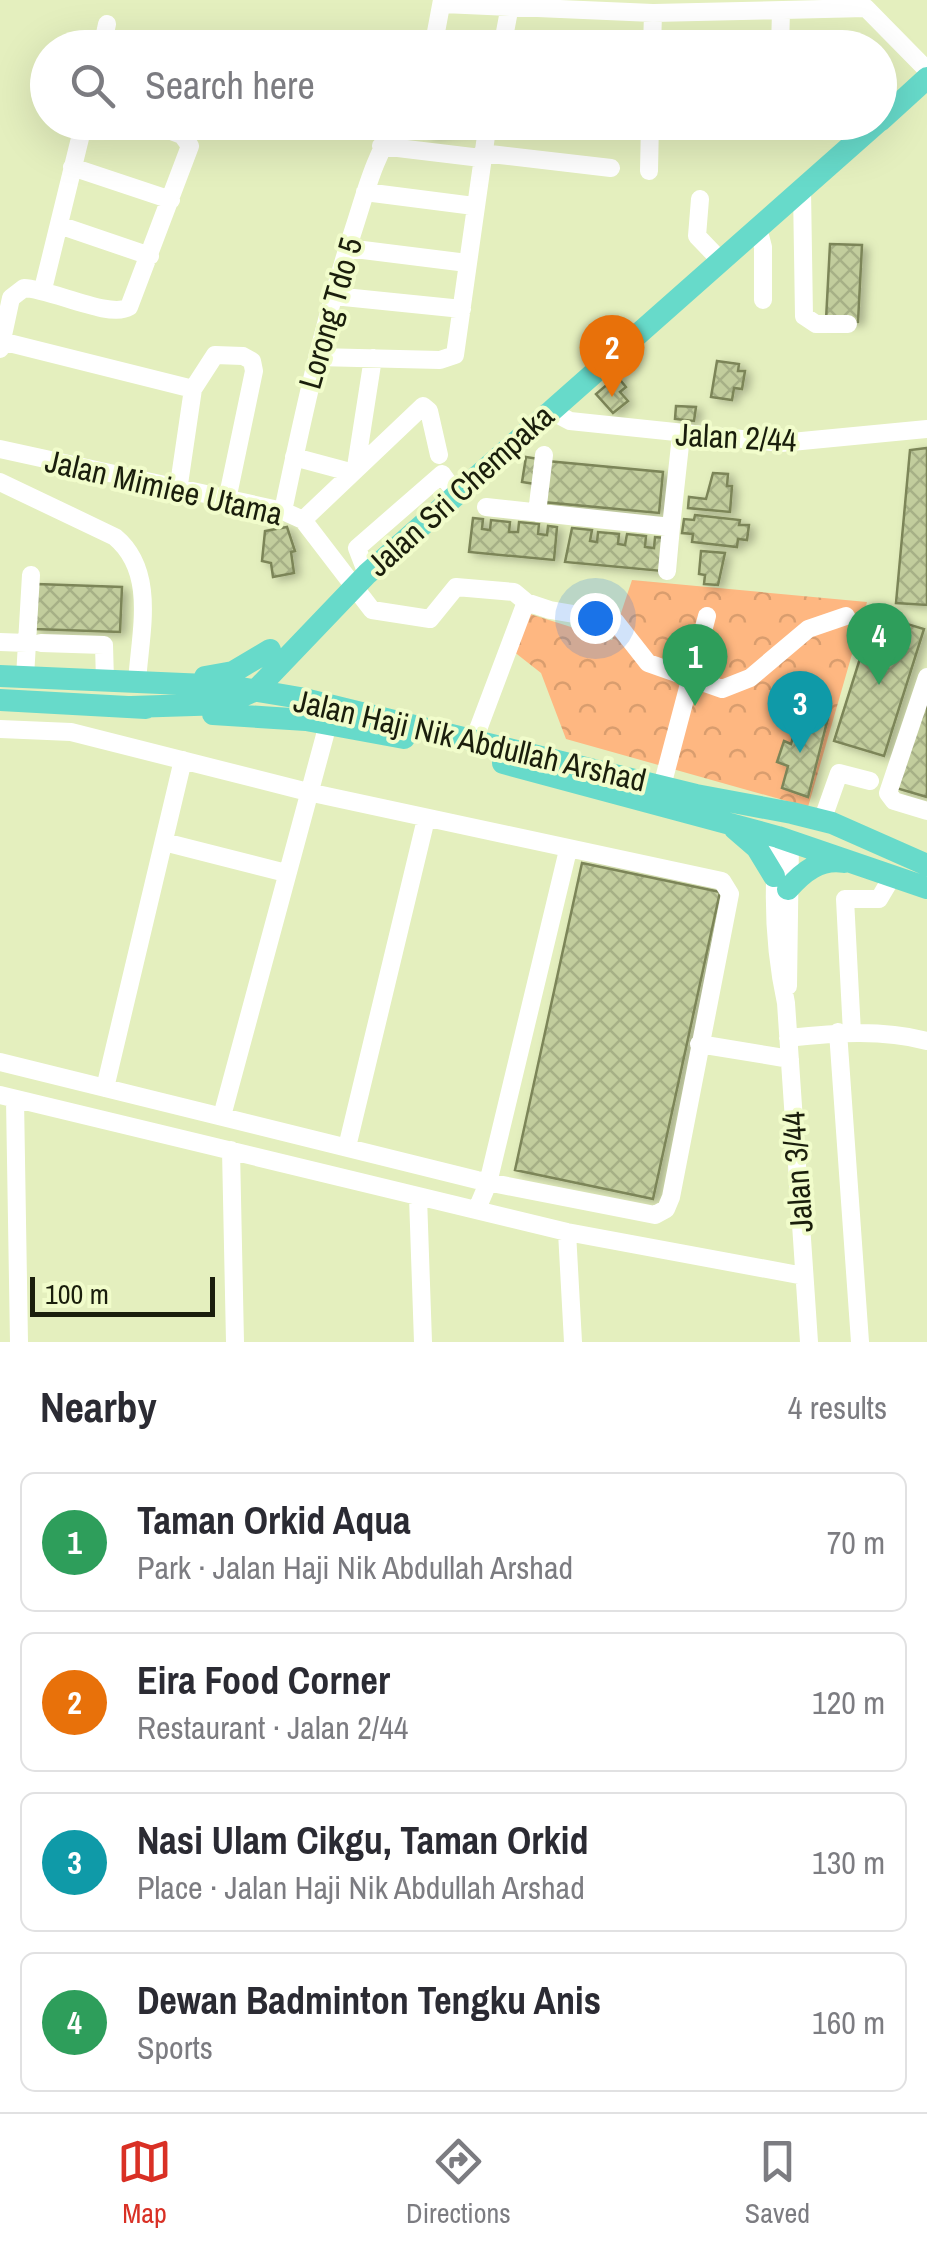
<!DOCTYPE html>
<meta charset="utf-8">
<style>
:root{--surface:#fff;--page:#f2f2f3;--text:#2b2b33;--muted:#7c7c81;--line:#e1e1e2;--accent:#d93025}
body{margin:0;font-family:"Archivo Narrow",sans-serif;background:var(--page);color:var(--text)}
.scale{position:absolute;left:30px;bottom:25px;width:185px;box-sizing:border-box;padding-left:10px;border:5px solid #1a1e0c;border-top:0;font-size:28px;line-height:35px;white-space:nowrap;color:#1a1e0c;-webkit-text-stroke:8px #f1fccb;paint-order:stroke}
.you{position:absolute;left:595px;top:618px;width:35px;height:35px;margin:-25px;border:8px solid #fff;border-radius:50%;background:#1a73e8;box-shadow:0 0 0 15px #1a73e833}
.badge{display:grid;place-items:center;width:65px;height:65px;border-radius:50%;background:var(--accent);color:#fff;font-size:32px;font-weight:700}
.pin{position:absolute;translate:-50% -82px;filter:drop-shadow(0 2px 5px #0008)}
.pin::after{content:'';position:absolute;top:52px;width:35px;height:30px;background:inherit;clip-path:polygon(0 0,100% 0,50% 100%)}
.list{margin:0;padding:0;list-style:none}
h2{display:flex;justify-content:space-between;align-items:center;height:130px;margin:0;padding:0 40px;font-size:42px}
h2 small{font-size:32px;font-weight:400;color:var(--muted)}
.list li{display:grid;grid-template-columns:65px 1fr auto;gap:30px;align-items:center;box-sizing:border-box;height:140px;margin:0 20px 20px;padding:0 20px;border:2px solid var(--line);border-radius:15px}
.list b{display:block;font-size:38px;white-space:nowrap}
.list p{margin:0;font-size:32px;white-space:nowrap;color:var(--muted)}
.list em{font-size:32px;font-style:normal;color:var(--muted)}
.icon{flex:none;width:55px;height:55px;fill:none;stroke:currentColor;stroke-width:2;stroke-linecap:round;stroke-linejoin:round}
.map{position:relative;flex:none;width:927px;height:1342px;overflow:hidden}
.search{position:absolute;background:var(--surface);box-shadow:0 10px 40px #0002;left:30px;right:30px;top:30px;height:110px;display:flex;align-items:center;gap:25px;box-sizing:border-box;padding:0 35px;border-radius:55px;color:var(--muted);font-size:38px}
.sheet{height:770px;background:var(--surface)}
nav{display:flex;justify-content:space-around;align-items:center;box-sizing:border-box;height:140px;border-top:2px solid var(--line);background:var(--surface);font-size:28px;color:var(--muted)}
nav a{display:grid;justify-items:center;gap:5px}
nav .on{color:var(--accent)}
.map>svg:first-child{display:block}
</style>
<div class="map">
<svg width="927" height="1342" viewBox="0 0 927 1342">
<defs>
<pattern id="park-crowns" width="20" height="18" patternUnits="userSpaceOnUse" patternTransform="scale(2.5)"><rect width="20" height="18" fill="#feb781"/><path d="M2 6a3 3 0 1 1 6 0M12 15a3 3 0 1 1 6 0" fill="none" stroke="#d99d6e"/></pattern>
<pattern id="building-cross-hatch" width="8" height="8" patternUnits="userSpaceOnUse" patternTransform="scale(2.5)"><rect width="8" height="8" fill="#c2cd9d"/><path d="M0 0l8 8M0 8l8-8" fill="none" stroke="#a6b086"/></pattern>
<filter id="shadow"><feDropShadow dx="5.5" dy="3" stdDeviation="5" flood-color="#0004"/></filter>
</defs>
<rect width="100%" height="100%" fill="#e4efbe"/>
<!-- park -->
<path fill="url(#park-crowns)" d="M632,580l235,22 -59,205 -242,-68 -25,-66 -28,-22 17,-37 82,26z"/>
<!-- building -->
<path fill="url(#building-cross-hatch)" stroke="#7c8558" stroke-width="2.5" filter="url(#shadow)" d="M427,122h44l1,5 -43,8z
M830,244l32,1 -4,77 -32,-2z
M717,361l22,3 -1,7h7l-3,18 -8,-1 -2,12 -21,-3z
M617,376l9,11 -6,5 8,9 -15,12 -17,-19z
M676,406l20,1 -2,14 -19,-2z
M927,448v157l-31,-2 14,-153z
M526,457l13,2 -4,25 -13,-2z
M547,461l116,11 -4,41 -116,-11z
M713,473l15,1 -1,12h5l-2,26 -42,-4 1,-11 17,2z
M695,515l45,5 -1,5h10l-2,15 -9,-1 -1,8 -45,-5 1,-8 -11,-1 2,-14 10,1z
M473,518l10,1 -1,10 8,1 1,-10 19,2 -1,10h9l1,-10 20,2 -1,10 9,1 1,-9 9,1 -3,33 -85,-8z
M287,527l8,24 -4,1 3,21 -21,4 -2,-14 -9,-2 3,-30z
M572,528l20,2 -2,11 7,1 1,-10 21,2 -1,10 7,1 2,-11 19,2 -1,11 9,1 1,-11 11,1 -4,33 -97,-9z
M701,551l24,2 -7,32 -14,-1 1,-9 -6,-1z
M37,584l85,3 -2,45 -86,-3z
M874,614l50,15 -40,127 -50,-15z
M927,688v109l-31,-9z
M801,709l27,9 -20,79 -26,-9 6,-22 -11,-4 7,-21 7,3z
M582,863l138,29 -67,307 -138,-29z"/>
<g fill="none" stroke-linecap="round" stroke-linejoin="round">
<!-- minor -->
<path stroke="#fff" stroke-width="18" d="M443,4l210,9 213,-5 61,62
M102,48l5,-24
M433,48l9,-48
M502,48l9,-48
M652,48l1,-35
M780,48l1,-37
M381,146l100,12
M482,153l129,15
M72,167l99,33
M649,171l1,-49
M802,190l2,126 12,8h32
M365,192l109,14
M700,199l-3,37 24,25
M59,225l91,31
M758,228l5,19v53
M347,248l120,15
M43,289l41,-167
M334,296l128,13
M1,341l192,48
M0,349l11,-51 13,-10c27,1 86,31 105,19l61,-161 -8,-11 -35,-13
M317,357l123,3 15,-5 33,-233
M549,410l21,11 211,22 146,-14
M0,449l283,62 20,9 69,90 58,9 26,-32 58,5 12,10 24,8 65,11 33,42 74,26 28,-11 58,-49 38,-13
M294,457l56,15
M356,467l17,-109
M0,482l115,55c42,35 25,96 22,145
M178,491l15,-102 22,-34 28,1 9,5 2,10 -27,129
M486,507l185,20 10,-91
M283,511c20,-96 41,-191 71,-283 12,-37 21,-74 44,-106
M537,513l7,-58
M303,520l120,-114 6,5 10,44
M667,571l4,-44
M367,574l-10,-26 85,-74 14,20
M0,642l27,1
M41,643l63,2 1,36
M25,677l6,-102
M927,677l-39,116 6,8 33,10
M0,729l71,3 237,60 414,89 8,13 -59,303 -5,12 -11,6 -178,-35 -477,-118
M474,740l52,-138
M662,786l45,-170
M822,821l17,-48 31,8
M778,837c-6,57 -4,111 8,166l23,339
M164,842l122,31
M788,986l2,-144
M838,1032l22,310
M852,1033l-7,-134h34l13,-22
M788,1038c47,-5 93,-9 139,3
M699,1044l91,15
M105,1088l78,-328
M0,1095l567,137 237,44
M15,1099l4,243
M222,1116l106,-392
M347,1147l79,-328
M231,1150l4,192
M418,1197l5,145
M477,1209l11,-26 80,-333
M567,1232l6,110"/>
<!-- major -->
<path stroke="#67daca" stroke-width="22" d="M880,121l47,-43
M0,676l229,10 71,12 396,97 96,18 40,10 95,42
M205,677l28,-5 37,-22
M0,700l146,8
M131,707l94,-3 31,-14 111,-116 511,-452
M213,714l93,6 98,18
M503,763l275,74 149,51
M735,829l22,19 17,28
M788,889c15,-17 32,-31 56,-27"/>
</g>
<g text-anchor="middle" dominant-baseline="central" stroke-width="8" stroke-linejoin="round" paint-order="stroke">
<!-- street labels -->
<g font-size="32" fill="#1a1e0c" stroke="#f1fccb">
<text transform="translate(330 313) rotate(-74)">Lorong Tdo 5</text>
<text transform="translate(736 437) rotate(3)">Jalan 2/44</text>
<text transform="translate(164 487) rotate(13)">Jalan Mimiee Utama</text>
<text transform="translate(460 490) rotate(-42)">Jalan Sri Chempaka</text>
<text transform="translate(470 740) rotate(13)">Jalan Haji Nik Abdullah Arshad</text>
<text transform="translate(797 1172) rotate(-94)">Jalan 3/44</text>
</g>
</g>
</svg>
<div class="scale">100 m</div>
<div class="you"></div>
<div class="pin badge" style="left:695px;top:706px;background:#2e9e5b">1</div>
<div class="pin badge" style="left:612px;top:397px;background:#e8710a">2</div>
<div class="pin badge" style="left:800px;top:753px;background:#0f9aa8">3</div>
<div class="pin badge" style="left:879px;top:685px;background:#2e9e5b">4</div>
<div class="search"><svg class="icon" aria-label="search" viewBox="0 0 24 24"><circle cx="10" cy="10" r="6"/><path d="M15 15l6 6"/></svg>Search here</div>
</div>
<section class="sheet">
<h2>Nearby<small>4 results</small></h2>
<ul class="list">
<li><span class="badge" style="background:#2e9e5b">1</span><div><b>Taman Orkid Aqua</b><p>Park · Jalan Haji Nik Abdullah Arshad</p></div><em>70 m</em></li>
<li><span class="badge" style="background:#e8710a">2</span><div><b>Eira Food Corner</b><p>Restaurant · Jalan 2/44</p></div><em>120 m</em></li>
<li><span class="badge" style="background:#0f9aa8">3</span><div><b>Nasi Ulam Cikgu, Taman Orkid</b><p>Place · Jalan Haji Nik Abdullah Arshad</p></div><em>130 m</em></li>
<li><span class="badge" style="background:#2e9e5b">4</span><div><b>Dewan Badminton Tengku Anis</b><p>Sports</p></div><em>160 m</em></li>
</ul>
</section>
<nav>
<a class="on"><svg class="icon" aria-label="map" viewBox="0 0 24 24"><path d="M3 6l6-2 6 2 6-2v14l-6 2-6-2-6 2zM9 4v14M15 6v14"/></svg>Map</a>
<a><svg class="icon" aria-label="directions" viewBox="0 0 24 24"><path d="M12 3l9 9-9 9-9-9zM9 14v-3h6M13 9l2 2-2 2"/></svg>Directions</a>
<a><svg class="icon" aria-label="saved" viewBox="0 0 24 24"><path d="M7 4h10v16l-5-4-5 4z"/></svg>Saved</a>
</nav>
